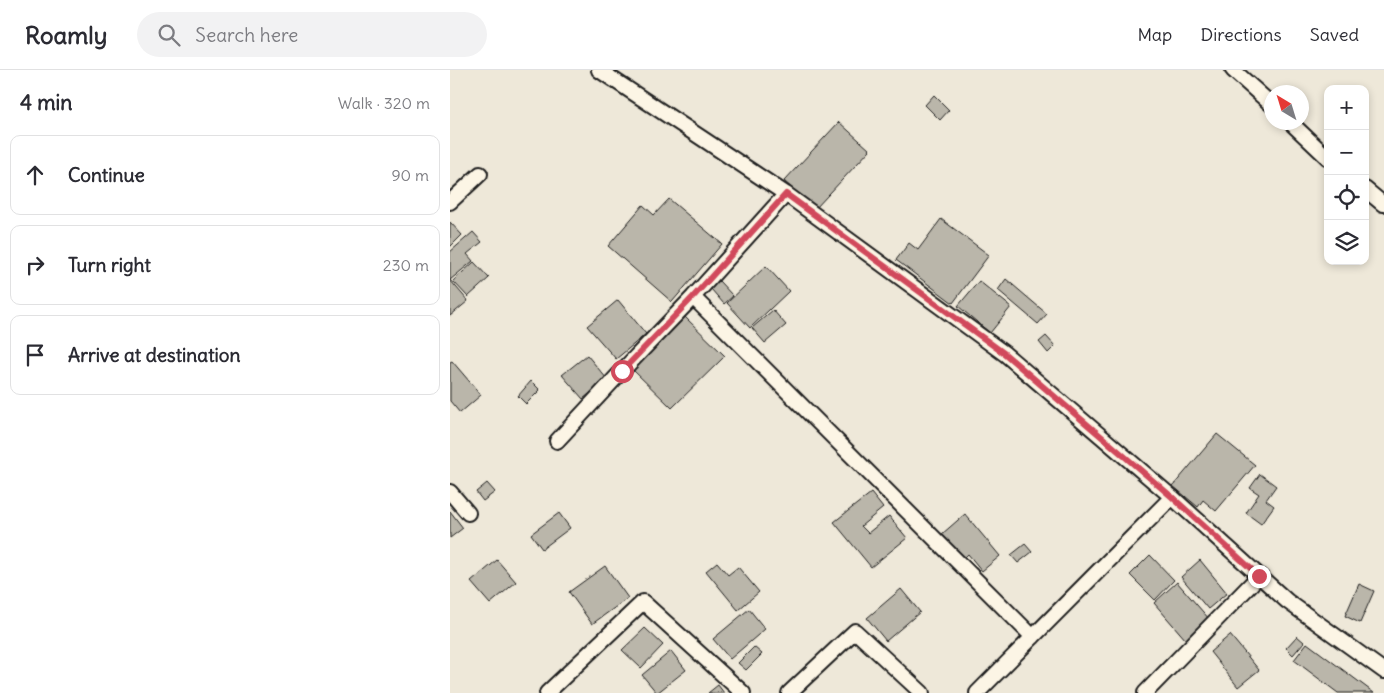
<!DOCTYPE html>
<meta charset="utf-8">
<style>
:root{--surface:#fff;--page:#f2f2f3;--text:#2b2b33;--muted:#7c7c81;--line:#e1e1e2}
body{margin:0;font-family:Delius,sans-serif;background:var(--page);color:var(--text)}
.controls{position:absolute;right:15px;top:15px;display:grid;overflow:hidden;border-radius:10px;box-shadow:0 2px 8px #0003}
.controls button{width:45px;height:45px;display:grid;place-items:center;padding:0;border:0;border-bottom:1px solid var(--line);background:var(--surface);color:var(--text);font:25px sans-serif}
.compass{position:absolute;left:814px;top:15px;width:45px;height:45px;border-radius:50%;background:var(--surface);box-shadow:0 2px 8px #0003;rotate:322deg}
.stop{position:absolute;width:15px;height:15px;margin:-11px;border:4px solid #d1495b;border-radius:50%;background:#fff}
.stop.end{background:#d1495b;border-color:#fff;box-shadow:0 1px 5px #0008}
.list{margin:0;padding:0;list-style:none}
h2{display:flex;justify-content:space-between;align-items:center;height:65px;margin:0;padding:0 20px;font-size:21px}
h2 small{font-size:16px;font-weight:400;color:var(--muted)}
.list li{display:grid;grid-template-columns:32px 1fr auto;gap:15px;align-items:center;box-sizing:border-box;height:80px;margin:0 10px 10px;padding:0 10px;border:1px solid var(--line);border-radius:10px}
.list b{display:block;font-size:19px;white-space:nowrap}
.list em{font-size:16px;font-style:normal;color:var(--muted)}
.icon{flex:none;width:28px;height:28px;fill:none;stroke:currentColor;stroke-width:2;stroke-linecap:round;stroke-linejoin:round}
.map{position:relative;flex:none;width:934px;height:623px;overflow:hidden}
header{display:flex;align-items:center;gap:30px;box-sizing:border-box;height:70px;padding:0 25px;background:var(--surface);border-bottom:1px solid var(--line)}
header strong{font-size:24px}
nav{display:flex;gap:28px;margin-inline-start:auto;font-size:18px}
.search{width:350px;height:45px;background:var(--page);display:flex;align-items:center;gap:12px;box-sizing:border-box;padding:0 18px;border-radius:28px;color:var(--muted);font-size:19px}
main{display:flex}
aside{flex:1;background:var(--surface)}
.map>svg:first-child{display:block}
</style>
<header>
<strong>Roamly</strong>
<div class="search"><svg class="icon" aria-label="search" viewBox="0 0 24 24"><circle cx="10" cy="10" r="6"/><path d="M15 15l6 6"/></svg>Search here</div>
<nav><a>Map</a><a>Directions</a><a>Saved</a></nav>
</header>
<main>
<aside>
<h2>4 min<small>Walk · 320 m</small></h2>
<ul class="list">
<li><svg class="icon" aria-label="ahead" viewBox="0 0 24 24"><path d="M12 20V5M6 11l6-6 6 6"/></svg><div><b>Continue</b></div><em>90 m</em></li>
<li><svg class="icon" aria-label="right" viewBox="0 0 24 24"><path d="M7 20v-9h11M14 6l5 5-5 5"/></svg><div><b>Turn right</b></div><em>230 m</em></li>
<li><svg class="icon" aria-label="arrive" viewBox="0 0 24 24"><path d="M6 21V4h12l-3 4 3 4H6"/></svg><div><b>Arrive at destination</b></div></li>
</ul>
</aside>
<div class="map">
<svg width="934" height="623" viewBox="0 0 934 623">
<rect width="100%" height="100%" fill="#eee8d9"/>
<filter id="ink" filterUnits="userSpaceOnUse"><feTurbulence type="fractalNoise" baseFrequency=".02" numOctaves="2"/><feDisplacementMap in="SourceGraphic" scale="10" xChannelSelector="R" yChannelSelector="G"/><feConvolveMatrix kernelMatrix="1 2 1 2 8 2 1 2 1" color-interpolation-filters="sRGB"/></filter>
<g filter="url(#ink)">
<!-- building -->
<path fill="#bab6aa" stroke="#1c1c1c" d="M484,25l15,15 -9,10 -15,-15z
M389,52l31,28 -55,59 -31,-28z
M219,129l53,45 -50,58 -64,-56 35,-41 11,10z
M491,149l48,36 -36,48 -57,-43 13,-17 9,7z
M0,152l12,13 -12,12z
M23,162l9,10 -15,12 6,7 -23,19 18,21 -18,15v-64z
M24,192l15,16 -21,19 -15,-16z
M316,196l23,25 -39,37 -23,-25z
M556,209l41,35 -9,10 -40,-34z
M269,211l14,15 -9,8 -13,-15z
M529,211l32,26 -21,26 -32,-27z
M168,230l28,34 -30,25 -29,-33z
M323,240l13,15 -21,18 -13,-15z
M235,247l40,39 -53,52 -39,-38z
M596,266l9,10 -7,7 -9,-11z
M137,285l20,24 -24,20 -21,-24z
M2,291l29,34 -21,18 -10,-12v-39z
M81,311l9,9 -14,14 -8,-8z
M767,364l38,31 -39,46 -13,-11 -5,7 -25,-21z
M810,404l16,12 -10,14 8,6 -13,18 -15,-11 13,-19 -9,-6z
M37,413l8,9 -12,9 -7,-9z
M421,423l12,15 -22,18 7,7 21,-17 18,22 -36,29 -37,-45z
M0,441l13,17 -13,10z
M109,443l11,15 -28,21 -11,-15z
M515,444l35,42 -18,15 -14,-17 -5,5 -21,-25z
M575,474l7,8 -14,11 -7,-8z
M700,485l24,25 -19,20 -25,-25z
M47,490l19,22 -26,22 -19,-22z
M750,490l27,33 -19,16 -27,-32z
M267,492l11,13 10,-8 21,25 -21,18 -32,-39z
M155,496l23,32 -36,26 -23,-32z
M727,512l33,38 -24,20 -32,-37z
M909,514l15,7 -14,32 -15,-7z
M451,519l19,23 -34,29 -19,-23z
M299,539l16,20 -35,30 -17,-20z
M195,558l18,17 -22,23 -19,-18z
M780,565l29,35 -21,17 -28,-35z
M847,566l7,6 -11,13 -7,-7z
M857,573l67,50h-36l-44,-33z
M304,577l8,7 -16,16 -8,-7z
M221,581l15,19 -29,23 -15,-18z
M268,615l6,8h-16z"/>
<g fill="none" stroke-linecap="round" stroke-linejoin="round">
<defs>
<path id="street" d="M149,0l187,124
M783,0l39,35
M840,52l38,36
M915,119l18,15
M0,132l30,-28
M243,227l340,340
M107,371l65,-70 71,-74 93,-103 219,160 167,143
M0,422l18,21
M97,623l96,-91 100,91
M339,623l66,-62 67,62
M527,623l195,-196 115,104 97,70
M695,623l114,-117"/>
</defs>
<!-- street casing -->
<use href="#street" stroke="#1c1c1c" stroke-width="18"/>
<!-- street -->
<use href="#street" stroke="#fcf5e5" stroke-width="14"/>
</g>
</g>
<g fill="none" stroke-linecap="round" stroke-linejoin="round" filter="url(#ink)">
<!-- route -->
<path stroke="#d1495b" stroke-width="6" d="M172,301l71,-74 93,-103 219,160 167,143 87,79"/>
</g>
</svg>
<div class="controls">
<button>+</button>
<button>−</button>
<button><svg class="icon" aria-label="locate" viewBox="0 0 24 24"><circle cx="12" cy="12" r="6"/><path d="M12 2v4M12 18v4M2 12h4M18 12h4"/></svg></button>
<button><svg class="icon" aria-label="layers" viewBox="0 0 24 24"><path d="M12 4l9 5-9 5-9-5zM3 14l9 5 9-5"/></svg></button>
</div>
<svg class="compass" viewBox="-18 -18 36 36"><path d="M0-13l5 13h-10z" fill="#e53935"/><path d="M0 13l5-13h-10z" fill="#7c7c81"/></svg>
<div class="stop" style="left:172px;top:301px"></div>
<div class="stop end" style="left:809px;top:506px"></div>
</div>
</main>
